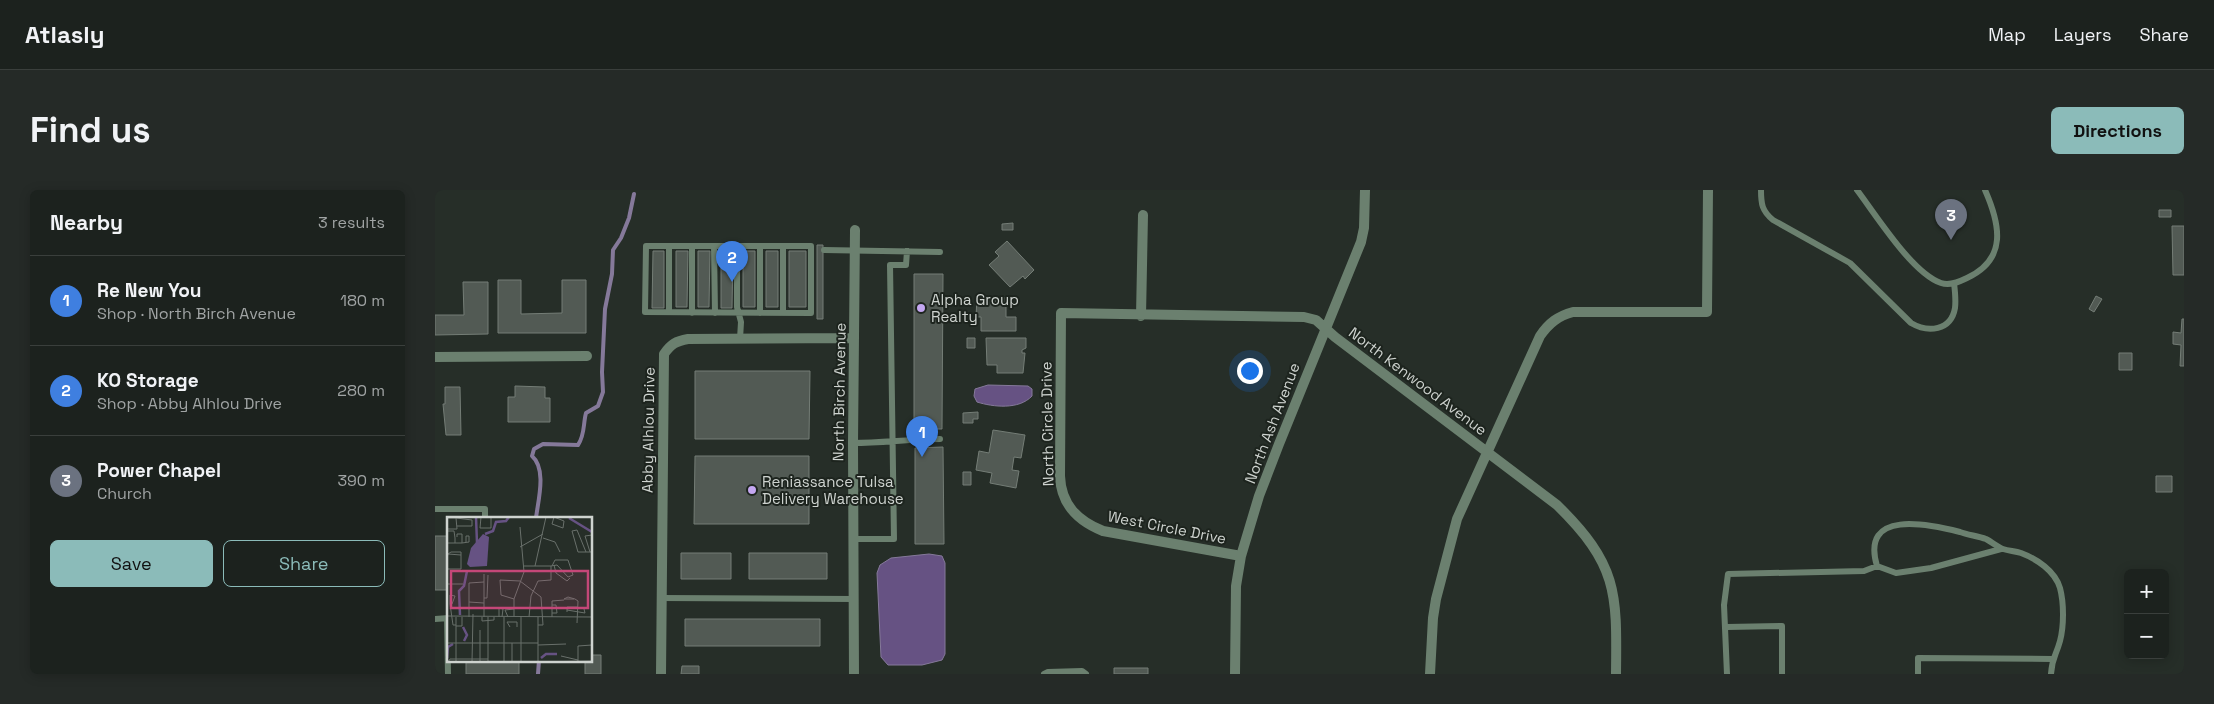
<!DOCTYPE html>
<meta charset="utf-8">
<style>
:root{--surface:#1c221e;--page:#252a27;--text:#f1f3f6;--muted:#a0a4a4;--line:#3a3f3c;--accent:#8bbbb9}
body{margin:0;font-family:"Space Grotesk",sans-serif;background:var(--page);color:var(--text)}
.controls{position:absolute;right:15px;bottom:15px;display:grid;overflow:hidden;border-radius:8px;box-shadow:0 2px 12px #0003}
.controls button{width:45px;height:45px;display:grid;place-items:center;padding:0;border:0;border-bottom:1px solid var(--line);background:var(--surface);color:var(--text);font:25px sans-serif}
.you{position:absolute;left:814px;top:180px;width:18px;height:18px;margin:-12px;border:4px solid #fff;border-radius:50%;background:#1a73e8;box-shadow:0 0 0 8px #1a73e833}
.badge{display:grid;place-items:center;width:32px;height:32px;border-radius:50%;background:var(--accent);color:#fff;font-size:16px;font-weight:700}
.pin{position:absolute;translate:-50% -41px;filter:drop-shadow(0 1px 2px #0008)}
.pin::after{content:'';position:absolute;top:26px;width:18px;height:15px;background:inherit;clip-path:polygon(0 0,100% 0,50% 100%)}
.list{margin:0;padding:0;list-style:none}
h2{display:flex;justify-content:space-between;align-items:center;height:65px;margin:0;padding:0 20px;font-size:21px}
h2 small{font-size:16px;font-weight:400;color:var(--muted)}
.list li{display:grid;grid-template-columns:32px 1fr auto;gap:15px;align-items:center;box-sizing:border-box;height:90px;padding:0 20px;border-top:1px solid var(--line)}
.list b{display:block;font-size:19px;white-space:nowrap}
.list p{margin:0;font-size:16px;white-space:nowrap;color:var(--muted)}
.list em{font-size:16px;font-style:normal;color:var(--muted)}
.actions{display:flex;gap:10px;padding:15px 20px}
.actions a{flex:1;padding:11px 0;border:1px solid var(--accent);border-radius:8px;text-align:center;font-size:18px;color:var(--accent)}
.actions .main{background:var(--accent);color:#111}
.map{position:relative;flex:none;width:1749px;height:484px;overflow:hidden;border-radius:8px}
header{display:flex;align-items:center;gap:30px;box-sizing:border-box;height:70px;padding:0 25px;background:var(--surface);border-bottom:1px solid var(--line)}
header strong{font-size:24px}
nav{display:flex;gap:28px;margin-inline-start:auto;font-size:18px}
.intro{display:flex;align-items:center;justify-content:space-between;box-sizing:border-box;height:120px;padding:0 30px}
h1{margin:0;font-size:35px}
.button{padding:12px 22px;border-radius:8px;background:var(--accent);color:#111;font-size:18px;font-weight:700}
main{display:flex;gap:30px;padding:0 30px}
aside{flex:1;background:var(--surface);border-radius:8px;box-shadow:0 2px 12px #0003}
.map>svg:first-child{display:block}
</style>
<header>
<strong>Atlasly</strong>
<nav><a>Map</a><a>Layers</a><a>Share</a></nav>
</header>
<div class="intro"><h1>Find us</h1><a class="button">Directions</a></div>
<main>
<aside>
<h2>Nearby<small>3 results</small></h2>
<ul class="list">
<li><span class="badge" style="background:#3f7fe0">1</span><div><b>Re New You</b><p>Shop · North Birch Avenue</p></div><em>180 m</em></li>
<li><span class="badge" style="background:#3f7fe0">2</span><div><b>KO Storage</b><p>Shop · Abby Alhlou Drive</p></div><em>280 m</em></li>
<li><span class="badge" style="background:#6b7280">3</span><div><b>Power Chapel</b><p>Church</p></div><em>390 m</em></li>
</ul>
<div class="actions"><a class="main">Save</a><a>Share</a></div>
</aside>
<div class="map">
<svg width="1749" height="484" viewBox="0 0 1749 484">
<rect width="100%" height="100%" fill="#262e28"/>
<!-- water -->
<path fill="#665283" stroke="#85799a" d="M553,195l40,1 4,3v7c-13,14 -39,11 -55,6l-3,-6 1,-7z
M494,364l13,2 3,7v91l-3,6 -20,5h-34l-7,-8 -4,-84 3,-8 11,-7z"/>
<g fill="none" stroke-linecap="round" stroke-linejoin="round">
<!-- stream -->
<path stroke="#85799a" stroke-width="4" d="M101,328c2,-17 11,-49 -4,-62l2,-7 9,-5 35,1c7,-10 5,-21 8,-32l12,-7 5,-14 -1,-20 3,-63 7,-35 1,-24 8,-12 8,-20 5,-24
M103,484l1,-14"/>
</g>
<!-- building -->
<path fill="#525a54" stroke="#747d76" d="M1724,20h12v7h-12z
M578,33v7h-11v-6z
M1737,36h12v49h-11z
M572,51l27,29 -9,9 -2,-3 -13,11 -21,-22 10,-9 -4,-4z
M382,55h6v74h-6z
M218,61h11v57h-12z
M241,61h12l-1,56h-11z
M263,61h12l-1,56h-11z
M286,61h12l-1,57h-11z
M308,61h12v56h-12z
M331,61h12v56h-12z
M354,61h17v56h-17z
M479,84h29l-1,155h-28z
M63,90h23v34l41,-1v-33h24v53h-88z
M28,92h25v52l-53,1v-20h29z
M548,106l23,2v19h10v14h-35v-14h-5l1,-20z
M1661,106l6,3 -8,13 -5,-3z
M1747,129h2v47h-4l1,-21 -8,-1v-12l8,1z
M532,148h8v10h-8z
M551,148h40v10l-4,2v3h3l-2,20h-26v-8h-10z
M1684,163h13v17h-13z
M260,181h115l-1,68h-114z
M80,196l30,1v11h5v24h-42v-25h7z
M10,197h15l1,48h-15l-3,-31h2z
M543,222v7h-5v4h-10v-10z
M558,240l32,5 -4,23 -7,-1 -2,13 7,1 -3,17 -26,-5 2,-10 -16,-3 3,-19 10,2z
M508,257l1,97h-29v-96z
M260,266h114v68h-115z
M528,282h8v13h-8z
M1721,286h16v16h-16z
M0,346h14v54h-14z
M246,363h50v26h-50z
M314,363h78v26h-78z
M250,429h135v27h-135z
M156,465h10v19h-16v-14h6z
M31,470h53v14h-53z
M247,476h17v8h-18z
M679,478h34v6h-34z"/>
<g fill="none" stroke-linecap="round" stroke-linejoin="round">
<!-- service -->
<path stroke="#6b806f" stroke-width="6" d="M1326,0c0,14 1,21 12,30l77,43 61,60c17,10 40,8 44,-15 1,-8 0,-17 -1,-25
M1422,0c19,25 55,83 84,93 9,3 18,-1 26,-5 41,-19 33,-54 18,-88
M211,56h165v67l-166,-1z
M279,56l1,67
M302,56v61l4,15 -1,17
M325,56v67
M348,56v67
M389,60l116,2
M234,122v-66
M257,123v-67
M418,253c29,0 58,-4 87,-4
M0,319h50v9
M418,349h41l-4,-274h16l1,-14
M1566,359l-70,19 -35,5 -19,-7c-17,-57 51,-42 83,-34 8,3 18,4 26,7 6,3 11,8 17,10 6,2 12,2 18,4 16,6 34,18 39,35 4,15 4,38 0,53 -4,15 -8,16 -9,33
M226,408l193,1
M12,428l1,56
M0,429l14,-1
M1292,437l55,-1v48
M609,484l4,-2 34,-1 4,3
M1292,484l-3,-69 4,-31 136,-3 13,-5
M1483,484v-16l134,1"/>
<!-- minor -->
<path stroke="#6b806f" stroke-width="10" d="M706,126l2,-101
M0,167l152,-1
M806,366l-138,-25c-25,-10 -42,-26 -43,-55l1,-163 243,4 12,3 19,17 222,168c61,60 60,87 59,169
M226,484l3,-320c7,-10 12,-13 24,-15l166,-1
M419,484l-1,-231 2,-213
M800,484l1,-88 5,-30 18,-60 20,-52 82,-202 3,-14 1,-38
M995,484l3,-56 3,-19 21,-80 83,-183c9,-13 18,-20 33,-24h134l1,-122"/>
</g>
<!-- markers -->
<g fill="#c4a7f1" stroke="#1d241e" stroke-width="2">
<circle cx="486" cy="118" r="5"/>
<circle cx="317" cy="300" r="5"/>
</g>
<g text-anchor="middle" dominant-baseline="central" stroke-width="4" stroke-linejoin="round" paint-order="stroke">
<!-- poi labels -->
<g font-size="15" fill="#ced3cf" stroke="#1d241e" text-anchor="start">
<text x="496" y="109">Alpha Group<tspan x="496" dy="17">Realty</tspan></text>
<text x="327" y="291">Reniassance Tulsa<tspan x="327" dy="17">Delivery Warehouse</tspan></text>
</g>
<!-- street labels -->
<g font-size="15" fill="#ced3cf" stroke="#1d241e">
<text transform="translate(983 191) rotate(37)">North Kenwood Avenue</text>
<text transform="translate(404 202) rotate(-89)">North Birch Avenue</text>
<text transform="translate(837 233) rotate(-69)">North Ash Avenue</text>
<text transform="translate(612 234) rotate(-91)">North Circle Drive</text>
<text transform="translate(213 240) rotate(-89)">Abby Alhlou Drive</text>
<text transform="translate(732 337) rotate(11)">West Circle Drive</text>
</g>
</g>
<!-- overview -->
<g transform="translate(12 327)">
<rect width="145" height="145" fill="#262e28"/>
<path d="M36,17l6,3 -2,29 -17,1 -3,-3 4,-16z" fill="#665283"/>
<path fill="none" stroke="#665283" stroke-width="2.5" d="M29,0l1,26M122,1l23,14M38,17l8,-3 3,-9 10,-1 3,-4M13,98l-1,-24 5,-5 3,-15M16,110l4,8 -3,6M0,141l1,-11 5,-3M94,141l5,-4h11"/>
<path fill="none" stroke="#69706b" stroke-width="1" d="M34,0l-1,11h11v-11M107,0l-2,7 11,4 1,-7 -10,-4M0,1h9l1,11h-10M9,1l16,2v6h-15M0,14h7l1,7v5h-8M96,21l12,4 5,10M8,26h7v-9h-5v3M15,26l7,-1v-6h-3v6M73,30l23,-13M139,35l-9,-22 -5,1 6,21h14M143,35l-5,-16 7,-1M1,37l3,-2h10v3M0,41l1,-4 13,1v14h-14M107,48l2,8 11,8 3,-3M77,49h27l6,-1 11,12 5,-2 -5,-15h-13l-3,6M88,49l11,-49M0,67h16M37,81h3l1,-23M67,82l-13,-4 -1,-15 20,1 21,16 2,28h-5M127,82h-10l4,-2 7,2 3,2 -1,22M22,85l15,1M5,87l3,-8 -5,-1v9l3,21h3M105,88h4l1,8h-5M120,93l18,3 -1,-4M120,95v-5h11M0,99l145,1M9,100v45M22,100v-34l15,-1M35,100v4l12,-1v-3M37,100v-43M52,100v-9l4,1 -1,8M61,100l-3,-7 9,-1M67,100v-18l10,-27 -4,-45M82,100l2,-21 7,-15 13,-1v-14M105,100v-16l12,-1M9,109h6v-9M63,110l-3,-5h10v5M0,126h91M91,128l28,-1M114,139l17,4M91,144v-44M131,144v-15l14,-1M1,145l2,-3h38M25,145l1,-48M33,145v-32M41,145v-45M57,145v-45M65,145v-19M74,145v-45M88,145l57,-1"/>
<path fill="#c54778" fill-opacity="0.15" stroke="#c54778" stroke-width="2.5" d="M4,54h137v37h-137z"/>
<rect width="145" height="145" fill="none" stroke="#ced3cf" stroke-width="2.5"/>
</g>
</svg>
<div class="controls">
<button>+</button>
<button>−</button>
</div>
<div class="you"></div>
<div class="pin badge" style="left:487px;top:267px;background:#3f7fe0">1</div>
<div class="pin badge" style="left:297px;top:92px;background:#3f7fe0">2</div>
<div class="pin badge" style="left:1516px;top:50px;background:#6b7280">3</div>
</div>
</main>
